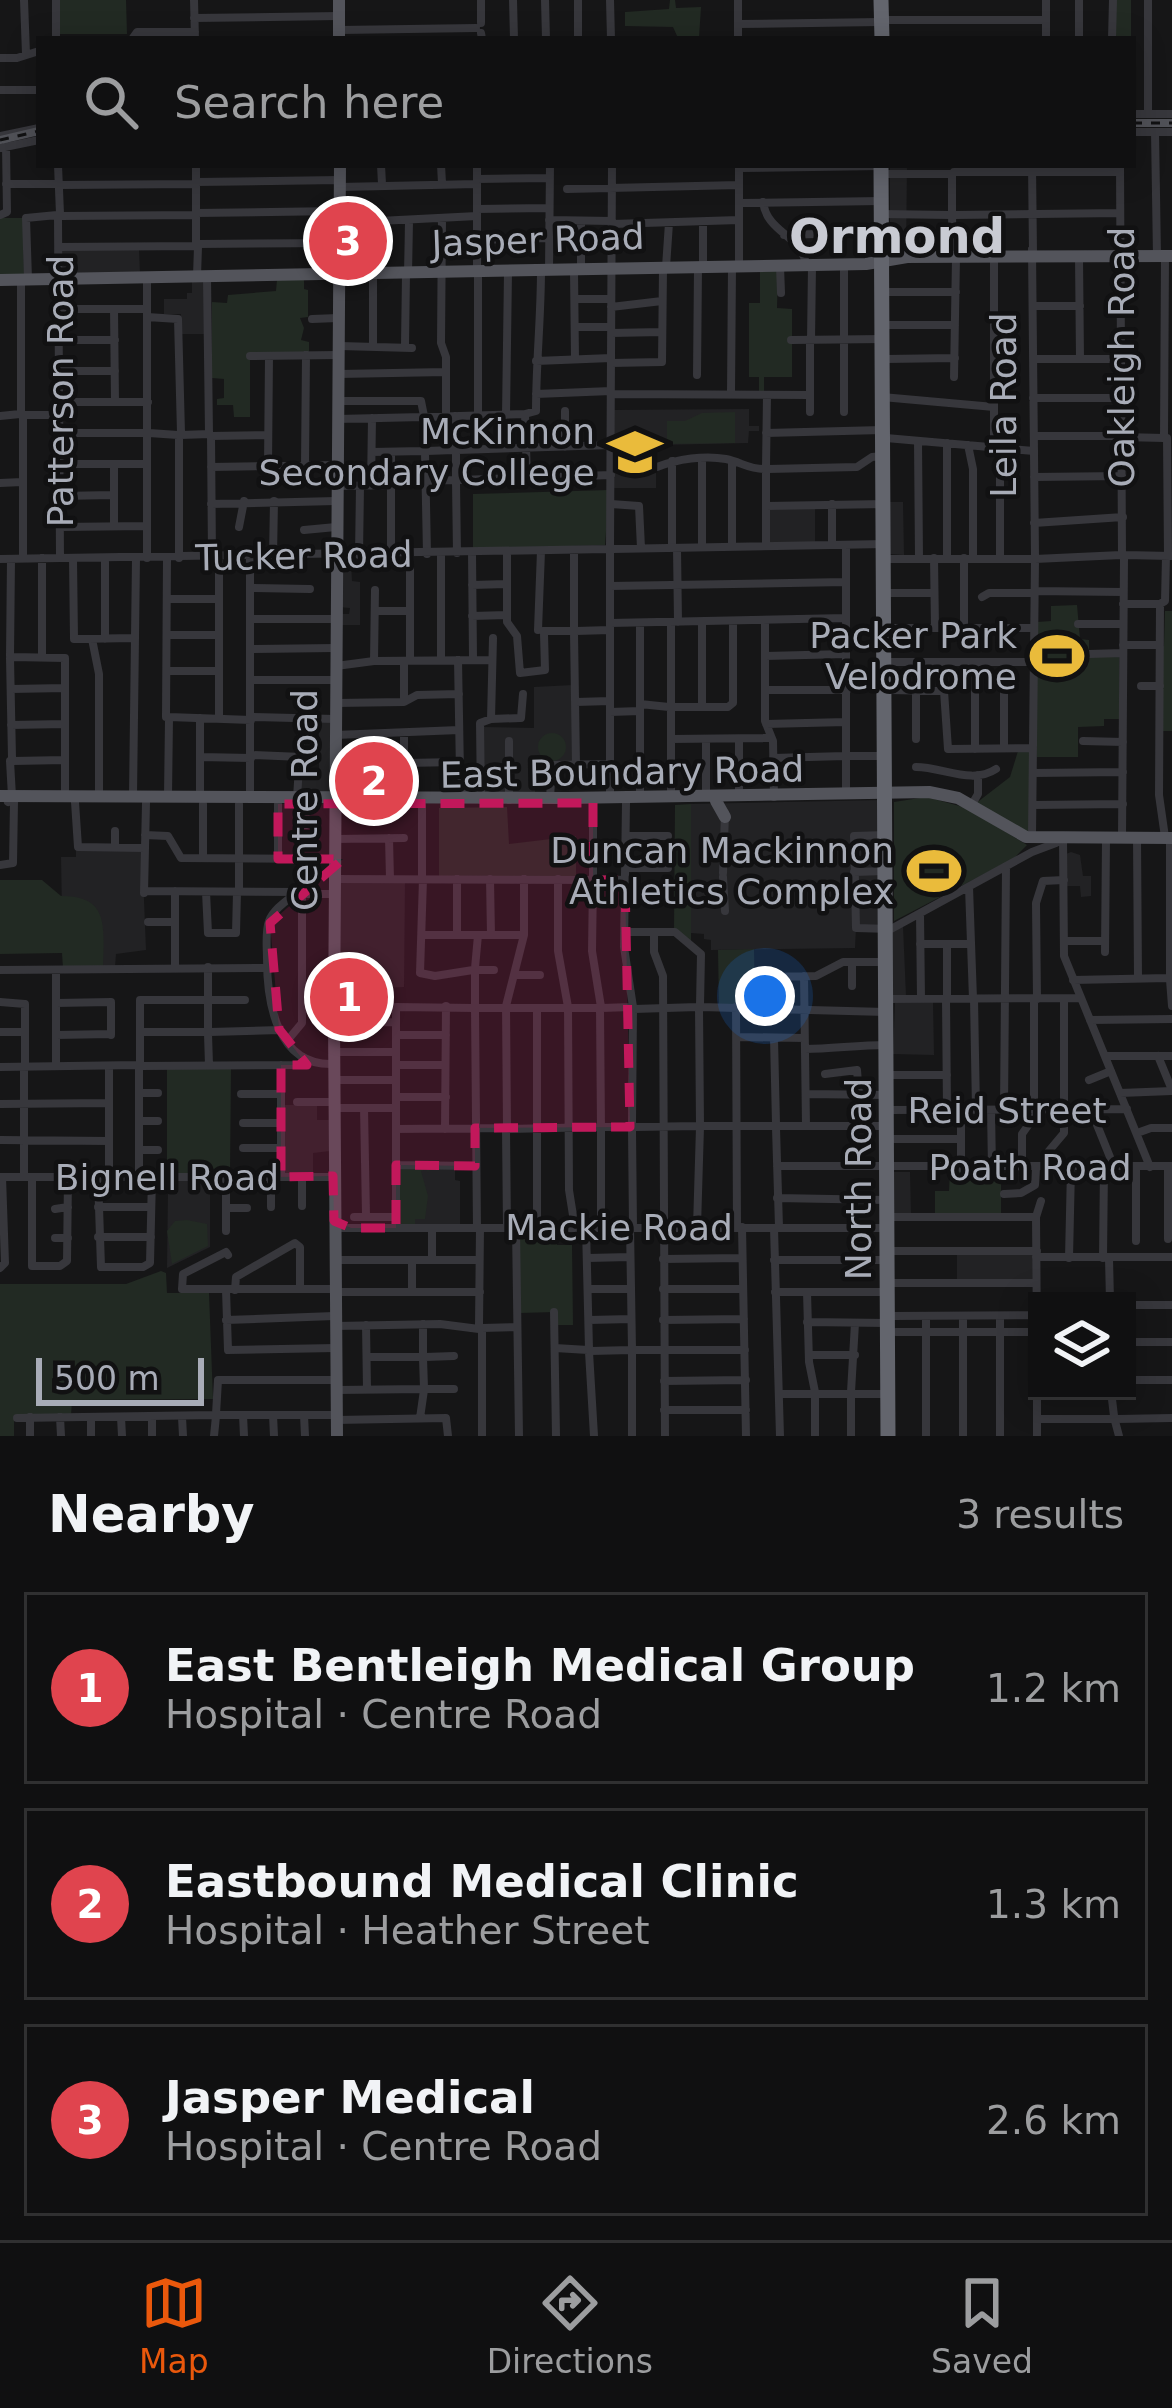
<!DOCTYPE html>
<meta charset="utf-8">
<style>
:root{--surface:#101011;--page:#1e1e1f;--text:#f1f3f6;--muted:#9c9d9f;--line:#303031;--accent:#ea580c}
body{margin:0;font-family:"DejaVu Sans",sans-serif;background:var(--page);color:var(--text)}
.controls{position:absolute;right:36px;bottom:36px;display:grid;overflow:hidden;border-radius:0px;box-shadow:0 6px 30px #0003}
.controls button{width:108px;height:108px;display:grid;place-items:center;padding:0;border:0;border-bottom:3px solid var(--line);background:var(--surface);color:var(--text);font:60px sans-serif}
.scale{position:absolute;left:36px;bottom:30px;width:168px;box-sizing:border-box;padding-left:12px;border:6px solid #a8acb7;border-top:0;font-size:33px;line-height:42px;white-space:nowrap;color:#a8acb7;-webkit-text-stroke:9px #111112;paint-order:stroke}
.you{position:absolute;left:765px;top:996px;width:42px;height:42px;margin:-30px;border:9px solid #fff;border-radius:50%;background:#1a73e8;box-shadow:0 0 0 18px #1a73e833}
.badge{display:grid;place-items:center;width:78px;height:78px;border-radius:50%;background:var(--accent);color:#fff;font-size:39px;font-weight:700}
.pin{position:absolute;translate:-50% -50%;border:6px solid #fff;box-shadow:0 3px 12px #0006}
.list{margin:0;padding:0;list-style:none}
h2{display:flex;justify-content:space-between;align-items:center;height:156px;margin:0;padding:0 48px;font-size:51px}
h2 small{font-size:39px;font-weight:400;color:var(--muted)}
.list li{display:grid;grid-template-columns:78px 1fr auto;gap:36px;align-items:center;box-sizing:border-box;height:192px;margin:0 24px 24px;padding:0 24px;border:3px solid var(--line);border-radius:0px}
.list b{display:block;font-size:45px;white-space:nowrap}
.list p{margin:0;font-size:39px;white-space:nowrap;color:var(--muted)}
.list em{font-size:39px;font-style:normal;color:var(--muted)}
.icon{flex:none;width:66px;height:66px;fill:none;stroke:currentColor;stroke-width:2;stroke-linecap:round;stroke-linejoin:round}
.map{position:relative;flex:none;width:1172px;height:1436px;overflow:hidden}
.search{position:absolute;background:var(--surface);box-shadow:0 6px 30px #0003;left:36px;right:36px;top:36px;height:132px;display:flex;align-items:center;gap:30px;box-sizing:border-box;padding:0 42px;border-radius:0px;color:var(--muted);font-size:45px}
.sheet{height:804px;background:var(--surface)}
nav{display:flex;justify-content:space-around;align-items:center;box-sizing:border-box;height:168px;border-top:3px solid var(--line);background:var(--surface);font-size:33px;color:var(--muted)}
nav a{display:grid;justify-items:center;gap:6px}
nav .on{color:var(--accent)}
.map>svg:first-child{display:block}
</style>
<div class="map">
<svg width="1172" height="1436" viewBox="0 0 1172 1436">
<rect width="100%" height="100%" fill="#161617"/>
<!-- built -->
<path fill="#222224" d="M890,165h17l-1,89 -16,-1z
M139,249l1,25 -78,-1v-23z
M192,280h12l1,54h-24v-20h-17v-15h23v-6h5z
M749,409v17h10v5h-10l-1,12 -92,2v43h-42v-78z
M890,502h13l1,53 -14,-1z
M815,508v34l-46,1v-34z
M339,564h12l1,17 8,1v43h-20v-11h9l1,-6 -11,-1z
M573,685l-1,77 -37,1v31l-52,-1v-66l51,1v-41z
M319,722h12v73l-31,-1v-20h19z
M883,800l2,128h-29l-1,20 -144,2v-10l-7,-1v-5l-13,-1v-129z
M76,849l66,1 4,100 -30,4 -1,13 -52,1 -2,-111h15z
M1071,852l9,3 3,21h8v20l-10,1 -1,-11h-14v-32z
M338,882h67l-1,105 -20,1v13l-47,-1z
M903,926l3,70h-15v-63z
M933,1002l1,53 -41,-1 2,-51z
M283,1105h34v15h13v31l-17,2v21h-29z
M400,1168l55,1v11l5,1v43h-60z
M891,1172h19l1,43h-20z
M161,1180h49v67l-43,21 1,-78 -7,-1z
M1034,1253v27l-77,1v-27z"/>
<!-- green -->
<path fill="#222a23" d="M59,0h67l1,34h-68z
M670,0h5l1,8 25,-1 -2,31h-21l-5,-11 -48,-1v-14l44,-3z
M1114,0h17v39h-15z
M0,218h23l1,56 -24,2z
M760,268l18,1 -1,39 15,1v68h-28v16h-5v-16h-10v-74h11z
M277,280h27v9l4,1v27l-8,1 4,10 -3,12 8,2v11l-59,1v63h-16l-1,-12h-16v-6l7,-1v-19l-12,-1v-76l15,1 1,-8 48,-4z
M735,412v31l-68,1v-23h18l17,-8z
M609,490l-4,55 -132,4v-55z
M1077,605l3,34 9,1v15h30v64h-15v7l-26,1v30h-41v-135l14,-1v-15z
M1165,611h7v120h-12l1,-84 3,-1z
M538 747a14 14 0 1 1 28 0a14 14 0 1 1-28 0Z
M1018,751h12v83l-55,-30 35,-27z
M926,797l41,11 60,37 -14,14 -119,62v-119z
M691,804v138l-17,-12 1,-125z
M507,807l2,37 67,-8v40h-137v-68z
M0,880h42l19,16c48,0 43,29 42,72h-40l-1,-15 -62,1z
M754,949l1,56h-36l-1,-55z
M167,1068h64l-1,106h-63z
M400,1168h29l-1,5 -1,-4 -6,2 7,25 -3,23h-10v6l-16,-1z
M950,1171h51v43h-66v-23h14z
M187,1220l20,4 1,22 -36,18 -5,-33 8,-10z
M556,1231l1,14h15l1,80h-15l-3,-13 -35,1 -1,-81z
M161,1271l5,2 1,20h42l4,106 -141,1 -1,16 -57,1v19h-14v-152h126z"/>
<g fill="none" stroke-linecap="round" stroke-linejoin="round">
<!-- minor -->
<path stroke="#37373c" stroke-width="8" d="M24,0l2,54
M56,0v39
M194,0l1,39
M481,0v23
M513,0l1,39
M545,0l1,39
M578,0v39
M610,0l1,39
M738,0v39
M1046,0v39
M1079,0v39
M194,18l145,-2
M886,20h160
M738,24l142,-2
M340,30l136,-2
M481,33l1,6
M132,39l5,-7h58
M1112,39l1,-39
M0,58h17l22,-7
M0,90h39
M1133,114h39
M1148,114v-114
M1133,132h39
M1155,132l2,124
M0,136l39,-8
M0,148l39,-8
M58,165l2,49
M381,165l1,19
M441,165l1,18
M739,165v100
M1032,165l1,88
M1120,165l2,390
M739,168l142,-2
M954,172h166
M883,174h69
M952,174v38
M477,179l72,-1
M196,182l143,-2
M6,184h52
M58,185l138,-1
M340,187l137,-3
M567,189l172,-4
M763,202c4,31 38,33 43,62
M739,203l142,-2
M477,209l72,-1
M196,213l143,-2
M881,214l70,1
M0,215l7,-3 -1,-66
M952,215l1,41
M954,215l166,-2
M61,216l135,-1
M58,217l2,341
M442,219l-1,124 5,14v59
M549,220l63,1
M703,222v44
M340,223l137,-7
M612,224l127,-4
M784,235l97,-3
M477,240l72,-2
M196,244v-79
M198,244l142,-1
M59,247l136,-1
M1032,249l3,307
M994,257v191
M1079,257l1,102
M780,266l1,27
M844,266v146
M666,267l3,-44
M581,269v-47
M549,270l1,-105
M477,271v-106
M574,271l1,88
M408,274l1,-52
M371,275l1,-51
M197,276l1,-29
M207,277l2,157
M28,279l-2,-61 31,-3
M147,279v152
M882,292h74
M575,299h36
M1033,306h47
M611,307l51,-6
M59,309h88
M114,309l1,93
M147,317l31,2 3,114
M312,319l26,-1
M885,325h70
M575,327h36
M611,333l51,-1
M60,340h55
M791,340l93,-1
M810,340v72
M811,340l1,-74
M373,345v-70
M405,345l1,-71
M340,346l72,2
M250,356l88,-1
M886,359l69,-1
M1033,359h89
M536,361l75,-3
M611,363l51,-1 1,-93
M60,371h55
M339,374l107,-2
M697,375l1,-107
M954,377l2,-120
M731,393l1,-126
M536,394l75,-3
M611,394l199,1
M882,397l112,10
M1033,398h89
M339,401h82l3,15
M60,402h88
M565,411v36
M21,414v-135
M525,414l11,-3c0,-48 5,-93 5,-141
M525,414l2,64
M23,415h37
M478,415v-143
M506,415l2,-143
M0,416l20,-2
M455,416l1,32
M23,417v141
M426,417l99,-3
M337,419l86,-2
M425,419v30
M60,433h86
M149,433l29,2
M766,433l116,-3
M181,435l28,-1
M1164,435l1,-178
M211,436l1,121
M211,436l57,-1
M1034,436h88
M1122,437l42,1
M886,438l148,13
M1167,438l1,118
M918,441l1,117
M968,445l5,24v89
M458,450l153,-5
M427,451l27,-1
M372,452l51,-1
M456,452v26
M425,453l2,101
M702,460v87
M672,461v87
M732,463v84
M60,464h86
M305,465l1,-110
M268,466l1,-110
M211,467l126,-2
M657,467c20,-8 48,-12 69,-8 15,3 22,10 38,10
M766,467l1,-72
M768,469l89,-2 15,-10 11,-1
M1034,477l88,-1
M459,480l152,-5
M426,481l28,-1
M456,482l1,71
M0,483l22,-1
M336,486l56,-1
M371,486l1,-68
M60,496l53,-1
M211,504l125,-3
M611,504l28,2 2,42
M766,506l119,-2
M1034,523l89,-6
M114,526v-62
M60,527l86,-1
M239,527l5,-26
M304,530l32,-3
M832,545v-41
M846,545v142
M610,546l2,-381
M766,546v-75
M677,548l1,74
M613,549l272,-5
M574,550v79
M610,551v246
M507,552v70l10,14 3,37 25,-3 -1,-36
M472,553l1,105
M441,554v106
M359,555l1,-69
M391,555v-103
M410,555v105
M1125,555l46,1
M273,556l1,-55
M42,558v99
M105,558v81
M147,558v-124
M179,558v-123
M934,558l1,70
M947,558v-115
M964,558v70
M1000,558v-110
M0,559l607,-10
M73,559l1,80 61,-1
M882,559h149
M1035,559l86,-4
M472,585l34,-1
M610,586l236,-4
M252,588l58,1
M1034,591l89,1
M886,593h48
M982,597l7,-4h45
M167,599h52
M1123,604h37
M376,611h34
M472,616l35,-1
M251,619h84
M765,621v100l8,20 1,56
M610,623l236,-5
M1078,624h45
M885,628h148
M538,630l3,-79
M543,631h29
M576,631l34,-1
M574,633l2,132
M167,635h52
M92,639l7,35v122
M1123,645h36
M251,649l84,-1
M1089,654l34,-1
M10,656l1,-97
M765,656l81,-2
M12,657l53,1v138
M10,658l2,100
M458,660l2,112 6,25
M374,661l1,-71
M404,661v40
M886,662h147
M975,662v87
M1004,662v86
M336,666l38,-5 117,-1
M167,671h52
M251,680h84
M1141,686h19
M848,688l34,-1
M11,689l54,-1
M765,690h82
M888,690l56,1 4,58 85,-1
M916,690v49
M576,702l34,-1
M336,703l68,-1 13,-7 42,-1
M640,704l29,3
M671,705v-83
M673,707h55l5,-4v-81
M702,707v-85
M610,712l30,-1
M166,717l1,-159
M169,717l82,3
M251,717l84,2
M219,719v-162
M491,719l30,-1 2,-24
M766,724l80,-2
M11,725l54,-1
M335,735l124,-5
M671,739l100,-1
M509,741v59
M1083,741l40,1
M251,755l51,2
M846,755v-65
M848,756h34
M200,757l51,1
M773,758l72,-2
M846,758v34
M13,761l52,-1
M404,763l55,-1
M916,767c27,0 56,18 80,2
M1033,773l90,-1
M739,793v-54
M706,794v-55
M671,795v-86
M133,796l3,-238
M168,796l1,-77
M200,796v-78
M640,796v-173
M250,797v-240
M297,798l5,-79
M368,798v-63
M404,798v-63
M550,798l2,-33 58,-1
M481,800l-1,-77 11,-4 2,-81
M8,802l4,-6 -2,-35
M75,802l3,45 67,1
M626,802l-2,145 9,60
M305,805l1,20
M1033,805l90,-1
M971,806l7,-12v-19
M145,835l23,1 13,22 153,1
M886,835l-32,1 2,92 35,1 141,-77 24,-9
M626,836h42
M1032,836l3,-276
M1122,837l2,-278
M1165,837l-6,-42 1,-191 5,-3 1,-45
M389,838l1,41
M1063,838l1,118 86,211
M1137,838l1,140
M336,839l68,-1
M115,847v-16
M203,858v-54
M278,859v-55
M0,865l13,-2 1,-61
M625,868h43
M854,872l31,-1
M723,873l2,-60
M723,877l2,34
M593,878v-75
M336,879l258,1 -3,-1
M422,879v-74
M423,879l-3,94 15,3 38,-6
M457,879v56
M490,879l1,56
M558,879v72l10,56 1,183 6,38
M594,879l31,1
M593,881l-1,70 9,56
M969,887l4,112
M144,891l155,1
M206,892l2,41h28l1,-41
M239,892v-88
M144,893l2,-90
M625,900h43
M920,914l1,85
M148,922h27
M625,932h50l26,22 -1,51
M654,932v20l9,24 2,460
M424,935h100
M1064,941h41
M920,944h50
M947,945v54
M1105,952l1,-113
M852,963v23
M175,967v-76
M475,968l3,-33
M0,970l269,-2
M477,970h17
M56,972v94
M475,972v35
M514,975h26
M804,976l2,150
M755,977l61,-1 27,-14h43
M1170,977v-139
M1073,980l95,-2
M1170,980l2,26
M208,998v-31
M888,999l193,-1
M946,999l1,111
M974,999l2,111
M1034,999v111
M1037,999l-1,-96 7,-22 21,-1
M210,1000h35
M0,1002l25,2v63
M111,1002v33
M208,1002v28
M56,1003l55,-1
M701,1007l185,5
M736,1007l1,220
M477,1008h122
M602,1008l29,-1
M699,1008l1,116
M634,1009l64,-2
M475,1010l2,218
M600,1010l1,116
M1090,1020l82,-1
M334,1023l62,-1
M0,1032h25
M140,1032h66
M210,1032l70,-2
M208,1034l1,31
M56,1035l55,-1
M396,1035h50
M737,1037l67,1
M774,1038l2,86
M287,1041l15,-18v-130
M805,1049c27,0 52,-4 81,-4
M333,1052h63
M1105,1056h67
M1158,1056l14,34
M140,1064v-64h66
M333,1064c-56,2 -66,-61 -66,-105 0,-12 -2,-27 2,-38 4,-11 17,-20 26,-27h39
M396,1065h49
M141,1066l161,-1 6,-5
M0,1067l138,-2
M825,1074l32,-4 2,25
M889,1075h58
M334,1080h62
M1089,1080l22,-9
M139,1093h19
M1120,1093l52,-2
M241,1094h39
M806,1094l82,1
M396,1097h50
M297,1102h36
M0,1104l109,-1
M333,1108h63
M364,1108l2,107
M888,1110l239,-1
M991,1110l1,58
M1004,1110l2,-243
M1091,1110l23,57
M139,1121h19
M243,1123h38
M632,1124l1,-115
M507,1126l-1,-120 18,-71v-56
M701,1126h73
M777,1126h107
M602,1127h28
M635,1127l63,-1
M776,1128l3,99
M396,1129l109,-1
M445,1129l1,-123
M506,1129l1,99
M508,1129l91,-2
M601,1129v99
M632,1130l1,97
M1137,1133l14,-5h21
M888,1139h73
M0,1140l109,1
M243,1148h37
M139,1150h19
M396,1165l79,1
M777,1166h395
M1168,1166v73
M961,1168v-58
M1022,1168v-34l17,-24
M1048,1168v-16l16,-19v-134
M0,1177h333
M24,1177v-110
M32,1177v89h28l7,-5 1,-84
M98,1177l3,90h42l7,-4 2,-86
M109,1177v-111
M139,1177v-110
M226,1177v54
M271,1177v30
M281,1177v-112
M302,1177v29
M1004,1194l17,-1 14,-8 1,-17
M777,1198l109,2
M98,1207h53
M227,1208h20
M55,1209l13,-2
M354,1217h42
M888,1217h148
M396,1227v-220l77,1
M630,1227l2,122
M697,1227l3,-100
M742,1227l4,209
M335,1228h549
M432,1228v32
M516,1228l3,208
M537,1228v-220
M586,1228l3,121
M774,1228l6,208
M98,1237h53
M55,1238h13
M1136,1241v-74
M889,1251h148
M228,1255l-2,-3 -43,22 -1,15h152
M1036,1257h136
M588,1258l42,-1
M1069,1258l2,-90
M1103,1258l1,-91
M1109,1258l1,43
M663,1259l79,-1
M335,1260h144
M412,1260v32
M774,1260h112
M0,1268l5,-5 -3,-86
M888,1283h148
M588,1289h42
M663,1289h80
M226,1290l2,60 107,-2
M235,1290l1,-13 59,-34 5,4v42
M335,1292h145
M775,1292h111
M807,1292l2,70 6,30
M1127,1305h45
M554,1312l2,124
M893,1316l143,-1
M926,1316v120
M963,1316v120
M1000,1316v120
M226,1320l108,-4
M589,1320l42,-1
M663,1320l81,-1
M807,1322l79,1
M423,1324v31
M366,1325l1,64
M336,1326l104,-2 39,5
M479,1326l1,-98
M482,1328l35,-1
M482,1329v107
M896,1332h140
M1037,1339l-1,-122 5,-16
M1127,1342h45
M555,1348l33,2
M633,1350h112
M591,1351l40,-1
M589,1352l5,84
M809,1355h46
M367,1357h55
M425,1357l29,-1
M423,1358l1,30
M1127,1380h45
M664,1381l82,-1
M425,1389h29
M337,1390l86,-1
M1111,1391l3,25
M851,1392l4,-69
M780,1394h34
M817,1394h33
M853,1394h33
M815,1395v41
M851,1395v41
M664,1410h82
M216,1414l2,-34h117
M217,1415h119
M243,1415l1,21
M273,1415l1,21
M304,1415l1,21
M30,1417v19
M60,1417l1,19
M91,1417v19
M121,1417l1,19
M152,1417v19
M182,1417l1,19
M17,1418l198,-3
M420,1418l4,-28
M1037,1419h75
M1117,1419l55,-1
M336,1420l110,-2 2,18
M1115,1421l4,15
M214,1436l2,-20
M632,1436v-84
M1037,1436v-90"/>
<!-- major -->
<path stroke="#53545b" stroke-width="12" d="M339,0v39
M903,257l269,-1
M0,280l866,-16 41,-7
M0,796l567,2 362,-6 29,6 68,39 146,1
M716,801l9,16
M337,1436l-3,-413 6,-858"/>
<!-- highway -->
<path stroke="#63656d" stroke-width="15" d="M881,0l1,39
M881,165l7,1271"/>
<defs>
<path id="rail" d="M1133,123h39
M0,140l39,-9"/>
</defs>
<!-- rail casing -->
<use href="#rail" stroke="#505157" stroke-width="8"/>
<!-- rail -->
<use href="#rail" stroke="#111112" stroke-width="3" stroke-dasharray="9" stroke-linecap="butt"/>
</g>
<!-- marked area -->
<path fill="#c2185b" fill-opacity="0.2" stroke="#c2185b" stroke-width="9" stroke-dasharray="24 15" stroke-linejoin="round" d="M593,803v77h32l5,247 -155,1v38l-79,-1v63h-45l-17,-7 -1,-45 -52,1v-112h26l-28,-36 -9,-106 73,-64h-65v-55z"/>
<!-- icons -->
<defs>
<symbol id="school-bare" viewBox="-9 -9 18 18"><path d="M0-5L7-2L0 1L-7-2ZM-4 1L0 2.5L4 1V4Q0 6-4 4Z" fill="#eabb3b" stroke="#111112" stroke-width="2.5" paint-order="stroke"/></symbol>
<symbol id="stadium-bare" viewBox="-9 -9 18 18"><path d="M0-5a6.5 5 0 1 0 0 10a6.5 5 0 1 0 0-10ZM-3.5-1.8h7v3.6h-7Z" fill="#eabb3b" stroke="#111112" stroke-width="2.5" paint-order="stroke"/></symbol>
</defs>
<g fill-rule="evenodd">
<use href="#school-bare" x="597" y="414" width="76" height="76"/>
<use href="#stadium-bare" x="1019" y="618" width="76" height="76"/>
<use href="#stadium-bare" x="896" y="833" width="76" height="76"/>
</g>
<g text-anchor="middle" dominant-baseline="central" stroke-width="9" stroke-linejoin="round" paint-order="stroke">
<!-- street labels -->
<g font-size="36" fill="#a8acb7" stroke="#111112">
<text transform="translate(538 240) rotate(-2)">Jasper Road</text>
<text transform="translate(1121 357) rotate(-90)">Oakleigh Road</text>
<text transform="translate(60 391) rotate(-90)">Patterson Road</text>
<text transform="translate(1003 405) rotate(-90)">Leila Road</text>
<text transform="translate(304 556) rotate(-1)">Tucker Road</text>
<text transform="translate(622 772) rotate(-1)">East Boundary Road</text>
<text transform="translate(304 800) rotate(-90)">Centre Road</text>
<text x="1007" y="1110">Reid Street</text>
<text x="1030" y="1167">Poath Road</text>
<text x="167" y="1177">Bignell Road</text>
<text transform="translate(858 1179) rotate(-90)">North Road</text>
<text x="619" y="1227">Mackie Road</text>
</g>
<!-- poi labels -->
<g font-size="36" fill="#a8acb7" stroke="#111112" text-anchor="end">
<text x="595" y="431">McKinnon<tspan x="595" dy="41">Secondary College</tspan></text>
<text x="1017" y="635">Packer Park<tspan x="1017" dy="41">Velodrome</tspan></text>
<text x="894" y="850">Duncan Mackinnon<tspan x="894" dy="41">Athletics Complex</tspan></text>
</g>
<!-- district labels -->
<g font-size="48" font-weight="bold" fill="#c9cbd3" stroke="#111112">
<text x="897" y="236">Ormond</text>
</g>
</g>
</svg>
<div class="controls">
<button><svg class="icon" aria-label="layers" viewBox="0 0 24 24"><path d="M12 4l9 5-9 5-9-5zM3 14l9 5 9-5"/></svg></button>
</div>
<div class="scale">500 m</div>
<div class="you"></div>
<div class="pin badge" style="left:349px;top:997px;background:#e0444e">1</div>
<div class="pin badge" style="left:374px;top:781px;background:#e0444e">2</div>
<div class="pin badge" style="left:348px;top:241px;background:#e0444e">3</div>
<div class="search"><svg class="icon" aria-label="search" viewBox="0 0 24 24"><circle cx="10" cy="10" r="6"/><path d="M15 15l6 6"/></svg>Search here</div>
</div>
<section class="sheet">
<h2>Nearby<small>3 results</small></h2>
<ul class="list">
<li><span class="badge" style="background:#e0444e">1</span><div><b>East Bentleigh Medical Group</b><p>Hospital · Centre Road</p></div><em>1.2 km</em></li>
<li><span class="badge" style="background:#e0444e">2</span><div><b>Eastbound Medical Clinic</b><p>Hospital · Heather Street</p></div><em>1.3 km</em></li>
<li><span class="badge" style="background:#e0444e">3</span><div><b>Jasper Medical</b><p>Hospital · Centre Road</p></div><em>2.6 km</em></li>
</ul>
</section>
<nav>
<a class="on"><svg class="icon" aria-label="map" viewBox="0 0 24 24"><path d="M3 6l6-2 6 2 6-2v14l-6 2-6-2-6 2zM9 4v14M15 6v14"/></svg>Map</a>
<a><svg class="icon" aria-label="directions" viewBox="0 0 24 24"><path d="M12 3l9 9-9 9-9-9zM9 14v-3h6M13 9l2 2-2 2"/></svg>Directions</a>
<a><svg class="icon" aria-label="saved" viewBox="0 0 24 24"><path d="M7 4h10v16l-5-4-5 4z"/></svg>Saved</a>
</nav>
